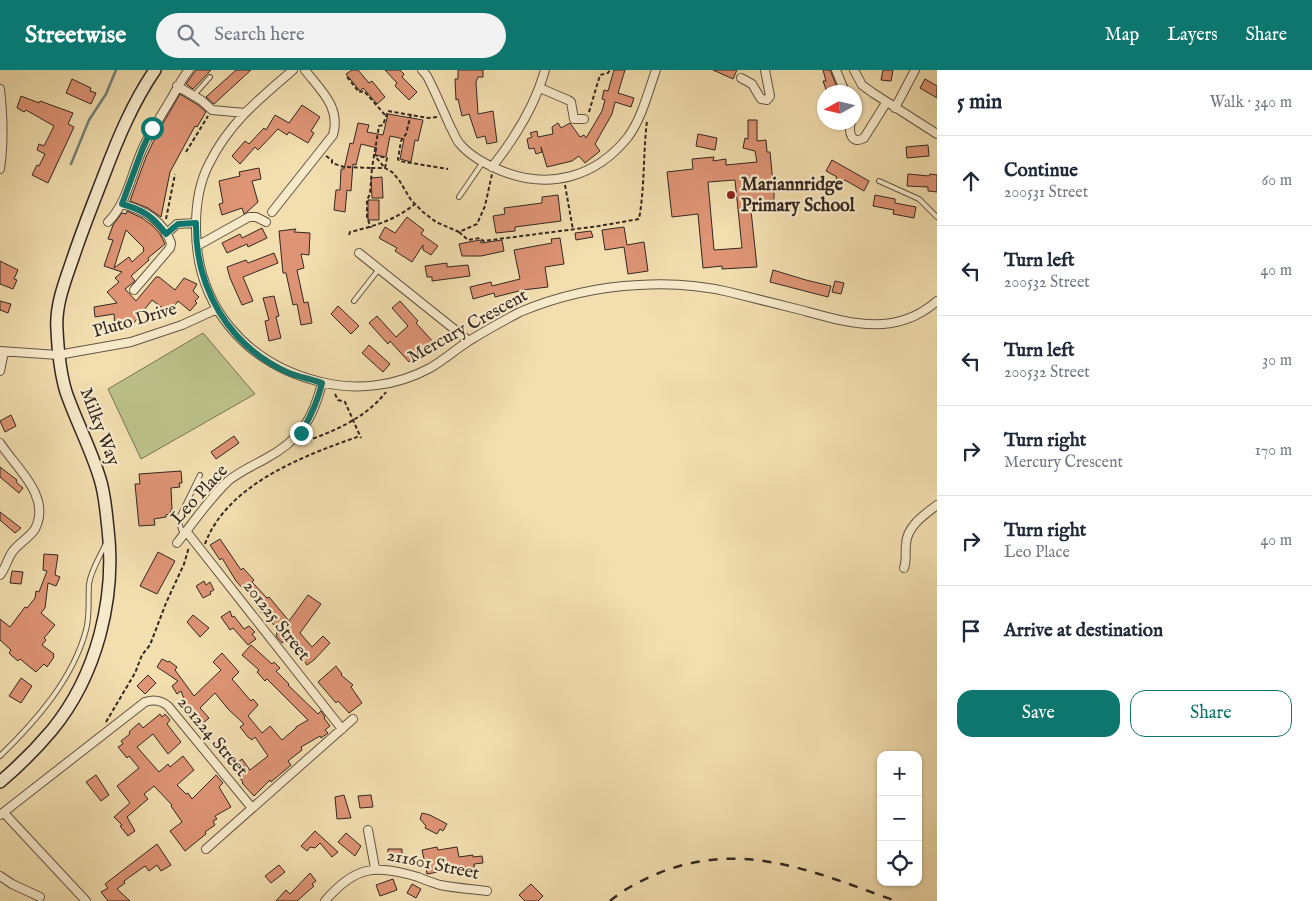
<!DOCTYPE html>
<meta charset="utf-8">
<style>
:root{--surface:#fff;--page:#f2f2f3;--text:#1f2937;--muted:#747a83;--line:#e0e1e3;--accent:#0f766e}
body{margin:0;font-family:"IM FELL English",serif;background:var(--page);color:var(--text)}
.controls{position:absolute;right:15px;bottom:15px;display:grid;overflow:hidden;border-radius:10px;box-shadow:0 1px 4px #0004}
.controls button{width:45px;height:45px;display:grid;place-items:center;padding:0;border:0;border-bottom:1px solid var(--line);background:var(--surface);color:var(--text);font:25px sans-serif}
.compass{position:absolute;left:817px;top:15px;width:45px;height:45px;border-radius:50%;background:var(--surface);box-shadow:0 1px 4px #0004;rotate:262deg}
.stop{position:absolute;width:15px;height:15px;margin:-11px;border:4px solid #0f766e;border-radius:50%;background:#fff}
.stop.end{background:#0f766e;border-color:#fff;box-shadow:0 1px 5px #0008}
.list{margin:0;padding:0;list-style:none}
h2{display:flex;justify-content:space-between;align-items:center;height:65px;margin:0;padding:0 20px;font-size:21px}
h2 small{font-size:16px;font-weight:400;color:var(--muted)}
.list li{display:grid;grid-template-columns:32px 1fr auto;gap:15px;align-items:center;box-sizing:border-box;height:90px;padding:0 20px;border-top:1px solid var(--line)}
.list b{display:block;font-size:19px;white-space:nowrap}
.list p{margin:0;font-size:16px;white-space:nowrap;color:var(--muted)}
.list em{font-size:16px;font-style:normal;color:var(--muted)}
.actions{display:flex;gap:10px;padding:15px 20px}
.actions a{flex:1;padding:11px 0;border:1px solid var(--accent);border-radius:15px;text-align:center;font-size:18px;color:var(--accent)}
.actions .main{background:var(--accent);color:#fff}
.icon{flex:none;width:28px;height:28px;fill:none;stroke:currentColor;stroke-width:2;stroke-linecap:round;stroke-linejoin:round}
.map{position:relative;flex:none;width:937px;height:831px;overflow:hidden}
header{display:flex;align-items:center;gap:30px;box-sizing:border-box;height:70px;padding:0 25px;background:var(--accent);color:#fff}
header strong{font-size:24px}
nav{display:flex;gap:28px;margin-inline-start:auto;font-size:18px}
.search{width:350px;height:45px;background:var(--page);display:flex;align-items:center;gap:12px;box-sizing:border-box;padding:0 18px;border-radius:28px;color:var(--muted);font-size:19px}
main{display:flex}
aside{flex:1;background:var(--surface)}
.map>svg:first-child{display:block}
</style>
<header>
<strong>Streetwise</strong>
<div class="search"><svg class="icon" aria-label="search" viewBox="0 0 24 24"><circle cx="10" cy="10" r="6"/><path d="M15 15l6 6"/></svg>Search here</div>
<nav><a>Map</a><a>Layers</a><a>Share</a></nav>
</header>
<main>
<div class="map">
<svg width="937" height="831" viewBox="0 0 937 831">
<rect width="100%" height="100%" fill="#f2deaf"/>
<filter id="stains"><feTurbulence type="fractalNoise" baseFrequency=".004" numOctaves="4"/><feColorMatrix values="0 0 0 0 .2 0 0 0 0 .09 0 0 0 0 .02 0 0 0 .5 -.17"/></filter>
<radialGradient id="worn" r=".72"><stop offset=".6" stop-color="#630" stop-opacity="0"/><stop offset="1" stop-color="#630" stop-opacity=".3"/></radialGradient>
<!-- green -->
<path fill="#bcc18a" stroke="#787456" d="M203,263l52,61 -114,65 -33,-70z"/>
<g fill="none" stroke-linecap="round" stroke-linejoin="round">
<!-- stream -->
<path stroke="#738079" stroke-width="2.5" d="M71,94l18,-44 17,-26 10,-24"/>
</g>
<!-- building -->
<path fill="#de9475" stroke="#332721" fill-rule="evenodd" d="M196,0h15l-18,19 -7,-5z
M236,0h15l-37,34 -8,-7z
M352,0h6l11,13 3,-2 13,16 -8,7 -14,-16 -3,3 -14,-17z
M385,0h15l4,4 -2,3 15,15 -8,8 -14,-14 2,-3z
M458,0h25v7h-5l-2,5 2,32 15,-3 4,31 -10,2 -2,-8 -8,2 -8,-24 -7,2 -4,-17 -2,1 -1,-21h3z
M614,0h11l-7,23 16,5 -3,9 -16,-5 -3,12 -17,30 5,7 -15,12 -6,-7 -7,5 -25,6 -6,-20 1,5 -6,2 -2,-6 -5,1 -2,-10 5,-2 -2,-4 7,-2 1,6 15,-3 -1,-7 6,-4 3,5 9,-5 10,14 4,-2 2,3 16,-27 3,-11 -3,-1 2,-9 4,1z
M713,0h24l-4,9z
M823,0h7l9,22h-12l-4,-11h3z
M883,0h10l-2,11 -10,-1z
M72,9l19,9 -1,3 6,2 -5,11 -25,-11z
M925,9l12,7v12l-17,-10z
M180,24l18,11 8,7 -9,15 -2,-1 -25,46 -9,45 -13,-9 -18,-7 16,-44 12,-25z
M21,26l18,7 1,-2 33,12 -5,11 6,3 -26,56 -16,-8 5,-10 2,1 6,-12 -8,-4 2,-6 5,2 10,-20 -28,-16 -2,2 -7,-4z
M302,35l18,12 -9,14 3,2 -6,10 -19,-11 -2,3 -9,-6 -20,21 -3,-3 -15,17 -8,-8 13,-15 4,3 15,-16 2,2 9,-15 14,8z
M388,44l35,6 -5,21 -3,-1 -4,22 -11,-3 4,-20 -14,-3 -4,21 -11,-2 2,-7 -16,-4 -5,21 -3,-1 -2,27 -4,-1 -2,22 -11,-2 2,-20h4l1,-21h3l6,-26 3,1 5,-21 11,2 -2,7 16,3z
M748,50h9v21l9,-1 1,12h3l4,41v7l-24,1 7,66 -35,2v-3l-19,2 -5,-54 -26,3 -5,-45 26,-3 -1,-10 22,-2 -1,4 13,-2v6l31,-3 -2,-11 -12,-3 2,-10 3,1zM735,110l7,68 -28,2 -6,-68z
M698,64l19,4 -2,12 -19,-4z
M928,75l1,11 -22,2 -1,-11z
M832,90l37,21 -5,10 -19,-11 -2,3 -7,-4 1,-2 -11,-6z
M259,98l2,11 -9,2 6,21 -10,9 -4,3 -2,-6 -20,7 -3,-11 4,-1 -4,-22 21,-5 -1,-4z
M908,104l21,2 1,-2 7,1v17l-9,-1v-4l-21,-1z
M382,107l1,21h-11l-1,-20z
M558,125l3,26 -46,6v4l-19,2 -3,-17 12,-2 -1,-6 38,-5v-6z
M875,125l20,4v4l21,4 -2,11 -21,-4 1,-4 -21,-4z
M368,130h11v20h-11z
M127,141l15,7 11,8 7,8 5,10 -17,14 1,2 -18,16 4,5 -10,8 11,12 20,-24h3l16,13 9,-12 13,6 -4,7 6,6 -4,4 2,2 -7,8 -12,-10 -9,12 -17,-13 -23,29 -14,1 -1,-16 -19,3 -1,-10 23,-4 -10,-11 12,-10 -4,-4 7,-6 -18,-6 9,-26 -5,-1 5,-14 9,-12 4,1zM126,160l18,18 -1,1 1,2 -12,11 -3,-5 -15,11z
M407,147l17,13 -3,4 17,12 -7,9 -8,-5v-5l-11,17 -17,-11 2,-3 -18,-10 6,-11 10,6z
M624,157l3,18 17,-3 4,29 -20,3 -4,-27 -19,3 -3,-20z
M262,158l5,10 -19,9 -1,-3 -20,9 -5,-10 18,-9 2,4z
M296,159l-2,3 16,1 -1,22 -8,-1 3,14 -7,2 7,33 4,-1 4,21 -11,2 -4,-21 -4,1 -7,-32h-3l-4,-42z
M591,161l2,6 -17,3 -1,-7z
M560,168l4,26 -19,3 3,20 -25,3 -28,7 -1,-4 -21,6 -3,-12 21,-5 1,4 28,-7 -6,-29 38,-7 -1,-4z
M480,170l1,3 21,-3 2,11 -23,5h-19l-3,-12z
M274,183l4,10 -35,14 10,24 -11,4 -12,-27 -3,-11 19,-7 2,3z
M0,191l18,9 -4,9 3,1 -4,9 -13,-5z
M447,193v4l21,-2 2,11 -38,5v-4h-5l-2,-11z
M773,200l33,10 25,6 -3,11 -58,-15z
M835,211l9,2 -3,11 -9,-2z
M274,226l5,20 -3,1 5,21 -12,3 -4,-20 4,-1 -6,-22z
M0,231l11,3 -3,9 -8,-3z
M400,231l18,20 -2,2 19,21 -8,8 -3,-3 -15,13 -19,-21 -2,3 -19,-21 8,-7 19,21 12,-11 -16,-18z
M338,236l21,20 -8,8 -20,-20z
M369,275l21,19 -7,8 -21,-19z
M11,345l5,11 -11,6 -5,-11z
M234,366l5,7 -23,16 -5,-7z
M0,397l17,13 -1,2 7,6 -4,5 -19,-16z
M181,401l1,12h-3l1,4 -9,1 1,21 -3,5 -3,1v2l-12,2 1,6 -16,1 -4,-42h5l-1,-10z
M0,442l21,16 -6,5 -15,-13z
M220,469l21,31 2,-2 11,12 -2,2 15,16 2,-1 20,24 19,-26 13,9 -21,29 12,14 11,-11 7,7 -16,17 -7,5 -7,-10 1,-2 -12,-15 -7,5 -6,-7 1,-4 -2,-2 2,-1 -12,-15 -2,1 -6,-8 2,-1 -23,-25 -14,-23 -2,2 -10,-15z
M158,482l17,9 -18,33 -17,-8z
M44,484l14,1 -3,20 5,2 -4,9 -8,-3 -3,25 -4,5 14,12 -11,13 2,2 -4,5 12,9 -1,2 1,1 -7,10 -3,-3 -8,8 -16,-13 -2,2 -6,-5 -3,-3 2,-3 -11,-10v-21l10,8 15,-20 2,1 8,-10 1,-7 3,1 8,-21 -4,-1z
M12,501l11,1 -2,12 -11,-1z
M204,511l2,4 4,-3 4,8 -4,2 1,2 -8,4 -7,-12z
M230,541l2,6 2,-1 10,13 5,-3 6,6 -3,2 4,5 -8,6 -15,-17 -3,2 -9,-13z
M193,545l16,13 -9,9 -13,-15z
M251,575l21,19 2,-2 6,6 -4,3 13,13 -1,1 30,29 3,-3 4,6 -1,1 6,8 -5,4 3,3 -7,5 -1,-2 -19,11 1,3 -14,11 3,4 -20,17 -1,-2 -16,16 -12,-13 1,-1 -12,-14 11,-9 8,11 18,-14 -13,-19 -3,3 -4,-3 -8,-10 4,-3 -16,-15 -13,-16 -15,15 9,10 -8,7 -2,-2 -2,2 -9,-14 3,-3 -5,-4 -5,-13 -4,3 -5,-8 6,-5 -21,-14 5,-8 6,3 1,-1 8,6 -2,3 19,26 27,-26 -8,-8 9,-9 17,19 -7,7 19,22 2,-2 5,6 -10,11 14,17 8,-7 12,14 14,-12v-1l12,-7 -41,-41 -2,2 -8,-9 2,-2 -17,-15z
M336,596l6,8 -1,1 12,10 -2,2 11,16 -13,10 -11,-12 -2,2 -18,-21z
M148,605l8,8 -11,11 -8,-8z
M21,608l11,8 -11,17 -12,-7z
M160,644l2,3 3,-3 5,6 -3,4 14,18 -13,12 -15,-20 -16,13 22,25 9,-8 2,3 13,-11 11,14 -17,15 9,9 2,-1 4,6 24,-24 7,8 -4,4 12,20 -16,9 2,3 -4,2 2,4 -10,7 1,2 -21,17 -15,-20 12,-9 -11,-16 1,-1 -18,-19 -10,8 4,5 -21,18 8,14 -7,5 -8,-10 2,-1 -8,-8 16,-14 -13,-17 22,-18 -10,-12 -2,2 -9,-11 5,-3 -2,-3 9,-7 -1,-2 10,-9 4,5z
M96,705l13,20 -8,6 -15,-19z
M344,725l7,23 -14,1 -2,-22z
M371,725l2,12 -13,1 -2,-12z
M422,743l8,2 17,9 -4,7 -3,-2 -3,5 -12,-6 1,-2 -6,-7z
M315,761l23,21 -6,5 -12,-14 -5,5 -5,-1 -3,4 -6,-5z
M346,763l15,13 -6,10 -17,-14z
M157,774l14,21 -10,6 -4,-6 -8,6 -4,-5 -21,15 1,2 -8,6 13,12h-22l-7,-9 7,-4 -3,-4z
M437,777l1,3 19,-3 2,10 14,-2v2l9,-1 1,7 -9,1 1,7 -8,1 -1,-5 -39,7 -5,-24z
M388,779h14v8h-14z
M279,795l6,7 -14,11 -6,-7z
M310,803l6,8 -4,3 2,2 -17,15h-21l10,-11 4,4z
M393,809l4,11 -17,6 -4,-11z
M412,814l9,5 -5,9 -9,-5z
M531,814l12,12 -5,5h-13l-6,-6z"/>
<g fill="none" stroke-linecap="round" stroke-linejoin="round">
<defs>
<path id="lane" d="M194,25l16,-18
M879,111l40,18 18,18
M459,127l24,-35
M354,231l25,-32
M183,466l-4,-14 1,-6 20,-41
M0,686c36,-35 73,-77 86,-126 4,-14 2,-31 3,-46 2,-14 11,-27 16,-39"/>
<path id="street" d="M293,0c-34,29 -64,53 -84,94 -10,19 -13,41 -13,62 -1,80 50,138 125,156 36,9 76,4 109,-14 14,-8 26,-19 39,-27 17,-11 34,-20 51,-29 38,-16 78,-25 119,-27 30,-2 60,0 90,7 24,6 48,12 72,18 48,13 94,28 136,-9
M422,0l5,6c9,17 16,35 24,52 3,5 5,12 9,16 11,13 27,21 42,27 48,19 94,6 126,-34 14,-19 20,-45 28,-67
M836,0l9,22
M854,0l8,15 11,8 64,41
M741,8l11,6 9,15 6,1 3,-4 -5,-26
M177,16l24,14 11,10 33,3
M540,18l28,12 3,2 3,17h10
M0,19c3,27 4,53 0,80
M895,38l20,-38
M851,52c-3,11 1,23 13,16l22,-35
M492,97c23,-29 43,-61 53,-97
M122,134c22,6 41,16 49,39l-1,5 -36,42
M272,142l61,-77c8,-28 -12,-44 -28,-65
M108,152c19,-19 23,-47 34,-72 8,-18 19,-34 29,-51 6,-10 10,-20 18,-29
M166,164l11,-10 19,-1
M197,176l52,-29h7l10,5
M359,183l110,88
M0,281l58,4 73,-13 51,-17 35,-16
M0,301l4,-19
M0,373c15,24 52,53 35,86 -6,9 -16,14 -22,22 -6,8 -7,17 -13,24
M186,461l156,198
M177,473c16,-20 32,-44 51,-62 11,-9 24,-15 37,-22 34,-18 48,-39 57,-76
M904,498c3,-8 1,-16 2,-24 1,-18 18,-29 31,-39
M4,743l82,88
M0,745l145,-113c9,-3 16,-2 23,4l84,102
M368,760l7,38
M206,779l147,-130
M0,806l12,8 28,13
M325,831c30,-35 50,-37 93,-24 7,3 15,6 22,8 15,3 31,4 47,6"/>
<path id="secondary" d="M0,712c19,-16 36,-33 52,-52 45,-55 64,-132 56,-201 -2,-17 -3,-35 -8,-50 -9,-30 -24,-58 -34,-87 -6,-20 -8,-41 -9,-62 -2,-26 9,-51 17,-75 9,-27 20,-54 30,-80 14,-37 29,-73 51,-105"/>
</defs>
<!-- lane casing -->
<use href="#lane" stroke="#635544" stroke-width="6"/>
<!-- street casing -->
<use href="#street" stroke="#635544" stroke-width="10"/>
<!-- secondary casing -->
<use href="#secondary" stroke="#332721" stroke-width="14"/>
<!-- path -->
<path stroke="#332721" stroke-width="2" stroke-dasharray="4 2.5" stroke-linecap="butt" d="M347,7l12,15 5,-1 22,25
M589,42l11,-37 8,-2 2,-3
M411,44l-5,20 -5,7 -3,18 1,2 49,8
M437,47l-9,1 -40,-7 -5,14 -4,1 -7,42h13l7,4 7,8 12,20 12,12 13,10 23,10 18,-8 8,-18 7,-32
M186,82l22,-36
M374,85l13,3 -2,10z
M326,86l6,4v3l12,4 28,1 -2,26 -3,6v17l4,11
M565,115l8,45
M166,149l9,-45
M459,162l9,8 12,-2 3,3 116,-15 40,-7c6,-33 4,-66 8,-98
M349,165l1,-3c25,-6 45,-12 65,-28
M335,324l3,6 7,2 16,36
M301,373c31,-11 64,-24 85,-51
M205,474c22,-60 100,-89 155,-108
M106,652l29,-49 7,-18 8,-10 16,-42 18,-39 5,-17"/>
<!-- lane -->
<use href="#lane" stroke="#f7eacb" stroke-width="4"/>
<!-- street -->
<use href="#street" stroke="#f7eacb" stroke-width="8"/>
<!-- secondary -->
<use href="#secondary" stroke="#f7eacb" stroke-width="11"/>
<!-- rail -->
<path stroke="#332721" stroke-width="2.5" stroke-dasharray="9 9" stroke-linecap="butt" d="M610,831c14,-12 32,-21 49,-28 85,-34 158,0 237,28"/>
</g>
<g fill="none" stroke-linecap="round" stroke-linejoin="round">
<!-- route -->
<path stroke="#0f766e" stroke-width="6" d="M152,58l-10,22 -20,54c21,6 31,12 44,30l12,-10 18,-1c-1,64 32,123 93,150 10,4 22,6 33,10 -4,18 -11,33 -21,50"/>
</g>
<!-- markers -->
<circle fill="#8f2418" stroke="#f7eacb" stroke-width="2" cx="731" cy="125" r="5"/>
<g text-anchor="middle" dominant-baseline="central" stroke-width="4.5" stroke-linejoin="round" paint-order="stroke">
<!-- poi labels -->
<g font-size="18" font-weight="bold" fill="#332721" stroke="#f7eacb" text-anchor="start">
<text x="741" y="115">Mariannridge<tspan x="741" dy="21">Primary School</tspan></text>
</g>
<!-- street labels -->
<g font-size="18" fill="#332721" stroke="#f7eacb">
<text transform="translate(135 251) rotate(-16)">Pluto Drive</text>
<text transform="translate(468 257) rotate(-29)">Mercury Crescent</text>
<text transform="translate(99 357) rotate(69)">Milky Way</text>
<text transform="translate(200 425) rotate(-47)">Leo Place</text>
<text transform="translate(276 551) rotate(52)">201225 Street</text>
<text transform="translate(212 667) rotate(50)">201224 Street</text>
<text transform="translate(433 795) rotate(12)">211601 Street</text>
</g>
</g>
<rect width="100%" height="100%" filter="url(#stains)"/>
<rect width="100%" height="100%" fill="url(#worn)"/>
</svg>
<div class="controls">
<button>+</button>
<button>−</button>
<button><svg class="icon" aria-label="locate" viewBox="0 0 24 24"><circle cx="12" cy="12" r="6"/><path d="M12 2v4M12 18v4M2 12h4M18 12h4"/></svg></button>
</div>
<svg class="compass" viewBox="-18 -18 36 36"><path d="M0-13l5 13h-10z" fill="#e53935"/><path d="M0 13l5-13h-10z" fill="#747a83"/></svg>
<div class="stop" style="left:152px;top:58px"></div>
<div class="stop end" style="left:301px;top:363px"></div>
</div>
<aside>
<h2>5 min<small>Walk · 340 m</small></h2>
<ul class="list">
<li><svg class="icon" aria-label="ahead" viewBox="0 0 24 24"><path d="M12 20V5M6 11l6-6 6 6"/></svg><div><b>Continue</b><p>200531 Street</p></div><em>60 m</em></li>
<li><svg class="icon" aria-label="left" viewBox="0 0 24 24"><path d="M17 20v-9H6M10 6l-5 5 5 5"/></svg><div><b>Turn left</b><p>200532 Street</p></div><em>40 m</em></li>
<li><svg class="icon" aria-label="left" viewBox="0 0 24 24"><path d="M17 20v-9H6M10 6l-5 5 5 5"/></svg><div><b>Turn left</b><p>200532 Street</p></div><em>30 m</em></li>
<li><svg class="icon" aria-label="right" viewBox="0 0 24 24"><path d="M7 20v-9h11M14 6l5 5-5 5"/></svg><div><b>Turn right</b><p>Mercury Crescent</p></div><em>170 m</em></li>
<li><svg class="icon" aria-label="right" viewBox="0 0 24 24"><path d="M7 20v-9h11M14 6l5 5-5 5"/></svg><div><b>Turn right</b><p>Leo Place</p></div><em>40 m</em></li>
<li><svg class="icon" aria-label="arrive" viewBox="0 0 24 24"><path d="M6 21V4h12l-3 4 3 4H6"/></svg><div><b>Arrive at destination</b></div></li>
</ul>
<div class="actions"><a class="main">Save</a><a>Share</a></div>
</aside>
</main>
